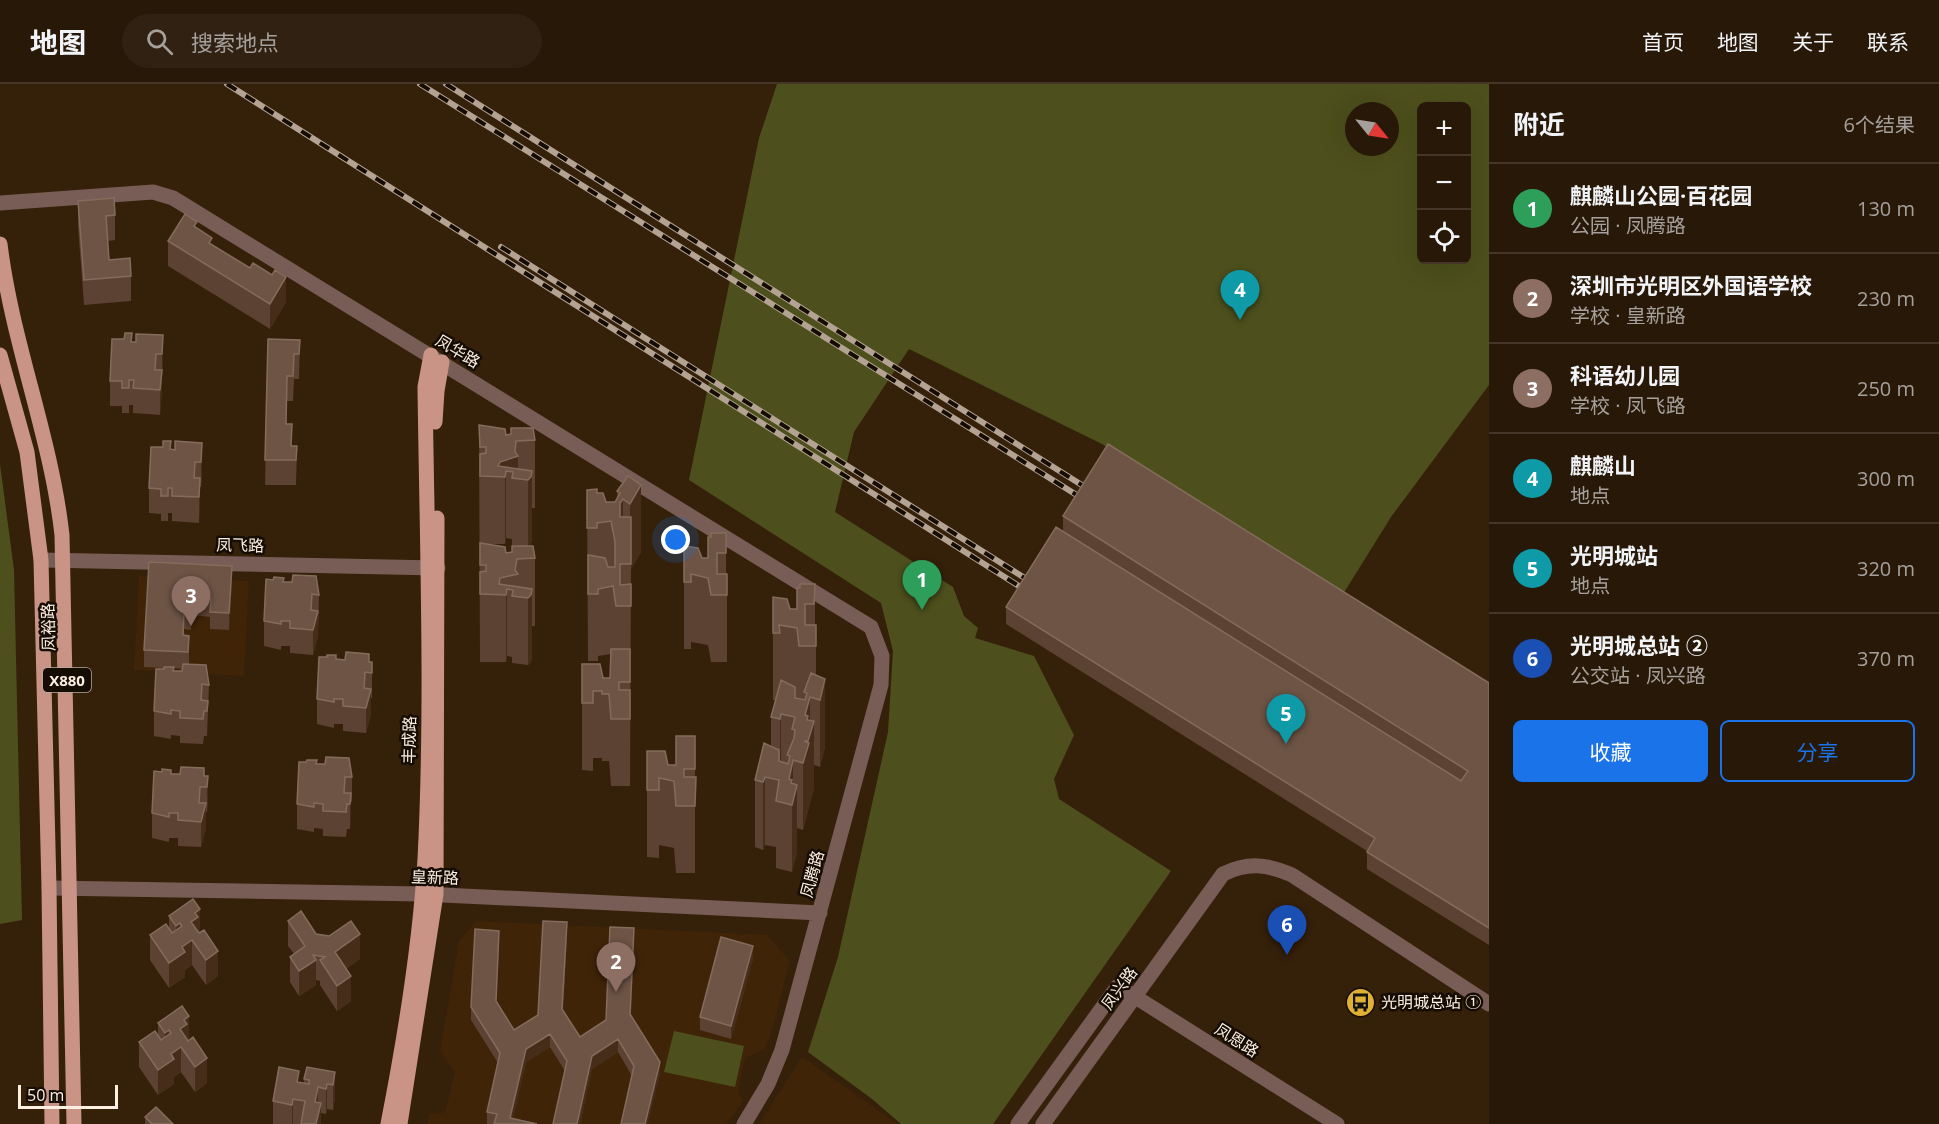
<!DOCTYPE html>
<html lang="zh">
<meta charset="utf-8">
<style>
:root{--surface:#281808;--page:#302112;--text:#f1f3f6;--muted:#a5a09c;--line:#443729;--accent:#1a73e8}
body{margin:0;font-family:"Open Sans","Noto Sans SC",sans-serif;background:var(--page);color:var(--text)}
.controls{position:absolute;right:18px;top:18px;display:grid;overflow:hidden;border-radius:9px;box-shadow:0 6px 24px #0002}
.controls button{width:54px;height:54px;display:grid;place-items:center;padding:0;border:0;border-bottom:2px solid var(--line);background:var(--surface);color:var(--text);font:30px sans-serif}
.compass{position:absolute;left:1345px;top:18px;width:54px;height:54px;border-radius:50%;background:var(--surface);box-shadow:0 6px 24px #0002;rotate:120deg}
.scale{position:absolute;left:18px;bottom:15px;width:100px;box-sizing:border-box;padding-left:6px;border:3px solid #fceee1;border-top:0;font-size:16px;line-height:21px;white-space:nowrap;color:#fceee1;-webkit-text-stroke:4px #150c04;paint-order:stroke}
.you{position:absolute;left:676px;top:456px;width:21px;height:21px;margin:-15px;border:4px solid #fff;border-radius:50%;background:#1a73e8;box-shadow:0 0 0 9px #1a73e833}
.badge{display:grid;place-items:center;width:39px;height:39px;border-radius:50%;background:var(--accent);color:#fff;font-size:20px;font-weight:700}
.pin{position:absolute;translate:-50% -50px;filter:drop-shadow(0 2px 3px #0008)}
.pin::after{content:'';position:absolute;top:32px;width:21px;height:18px;background:inherit;clip-path:polygon(0 0,100% 0,50% 100%)}
.list{margin:0;padding:0;list-style:none}
h2{display:flex;justify-content:space-between;align-items:center;height:78px;margin:0;padding:0 24px;font-size:26px}
h2 small{font-size:20px;font-weight:400;color:var(--muted)}
.list li{display:grid;grid-template-columns:39px 1fr auto;gap:18px;align-items:center;box-sizing:border-box;height:90px;padding:0 24px;border-top:2px solid var(--line)}
.list b{display:block;font-size:22px;white-space:nowrap}
.list p{margin:0;font-size:20px;white-space:nowrap;color:var(--muted)}
.list em{font-size:20px;font-style:normal;color:var(--muted)}
.actions{display:flex;gap:12px;padding:18px 24px}
.actions a{flex:1;padding:14px 0;border:2px solid var(--accent);border-radius:9px;text-align:center;font-size:21px;color:var(--accent)}
.actions .main{background:var(--accent);color:#fff}
.icon{flex:none;width:33px;height:33px;fill:none;stroke:currentColor;stroke-width:2;stroke-linecap:round;stroke-linejoin:round}
.map{position:relative;flex:none;width:1489px;height:1040px;overflow:hidden}
header{display:flex;align-items:center;gap:36px;box-sizing:border-box;height:84px;padding:0 30px;background:var(--surface);border-bottom:2px solid var(--line)}
header strong{font-size:28px}
nav{display:flex;gap:33px;margin-inline-start:auto;font-size:21px}
.search{width:420px;height:54px;background:var(--page);display:flex;align-items:center;gap:15px;box-sizing:border-box;padding:0 21px;border-radius:33px;color:var(--muted);font-size:22px}
main{display:flex}
aside{flex:1;background:var(--surface)}
.map>svg:first-child{display:block}
</style>
<header>
<strong>地图</strong>
<div class="search"><svg class="icon" aria-label="search" viewBox="0 0 24 24"><circle cx="10" cy="10" r="6"/><path d="M15 15l6 6"/></svg>搜索地点</div>
<nav><a>首页</a><a>地图</a><a>关于</a><a>联系</a></nav>
</header>
<main>
<div class="map">
<svg width="1489" height="1040" viewBox="0 0 1489 1040">
<rect width="100%" height="100%" fill="#35200a"/>
<!-- built -->
<path fill="#3f2408" d="M139,492l110,5 -5,95 -110,-6z
M476,837l291,14 23,26 -16,62 -9,26 -20,9 -7,34 5,8 -16,24h-300l2,-9 16,-3 10,-40 -15,-21 19,-110z
M802,973l96,67h-139z"/>
<!-- green -->
<path fill="#4d501c" fill-rule="evenodd" d="M777,0h712v301l-98,132 -51,82 -238,-155 -193,-95 -55,83 -19,80 118,75 11,29 14,12 -3,10 59,18 40,79 -20,44 5,20 112,72 -178,253h-92l-29,-25 -64,-47 30,-95 50,-225 5,-81 -12,-48 -192,-123 70,-342zM1422,22h44v154h-44zM1354,27h36v36h-36z
M0,380l14,106 8,350 -22,4z
M674,947l70,15 -9,41 -71,-15z"/>
<g fill="none" stroke-linecap="round" stroke-linejoin="round">
<!-- minor -->
<path stroke="#775d56" stroke-width="15" d="M0,119l153,-11 20,6 698,429 11,29 -1,29 -99,365 -14,34 -24,40
M41,476l397,8
M49,804l373,6 398,19
M1018,1040l100,-138 219,138
M1043,1040l180,-250c25,-12 44,-10 69,1l197,129"/>
<!-- major -->
<path stroke="#c99486" stroke-width="15" d="M0,160c12,99 51,192 62,291l12,589
M0,271l27,97 14,108 8,328 3,236
M435,338l2,-31 5,-29
M388,1040c17,-87 32,-177 37,-265 8,-157 2,-315 0,-472l6,-32
M400,1040l36,-230 1,-376"/>
<defs>
<path id="rail" d="M227,0l806,511
M420,0l671,420
M446,0l650,410
M501,163l538,340"/>
</defs>
<!-- rail casing -->
<use href="#rail" stroke="#b4a393" stroke-width="6"/>
<!-- rail -->
<use href="#rail" stroke="#150c04" stroke-width="4" stroke-dasharray="11" stroke-linecap="butt"/>
</g>
<!-- wall -->
<path fill="#5c4232" fill-rule="evenodd" d="M78,117l37,14v25l-7,1 1,19 22,16v25l-47,4 -6,-79z
M197,144l15,17 74,57 -16,27 -102,-63v-25z
M163,251v25l-1,19 -2,36 -27,-2v-8h-4v8h-7v-7h-12v-25l22,-39h4z
M268,255l32,1 -1,39h-5l-1,22h-6l-1,23 6,22h5l-1,39h-31z
M479,341l27,10 29,5v68h-3v30l-1,6 -2,2 6,12v68h-3v30l-1,6 -3,3 -16,-2v-6l-5,-1 -1,6h-26zM506,454l6,1v6l8,1 -8,6 -6,1 -25,-9h24z
M202,359v25l-1,19h-1l-1,36 -27,-2v-8h-4v8h-7v-7l-12,-1v-25l22,-39 4,1z
M628,392l13,76 -10,17 -1,217h-19l-2,-25h-7v-3h-9v13l-11,-1v-106l21,14h7l1,-24 -13,2v5h-10l-1,-171 10,3 9,9h9l2,-4v-7z
M1063,432l426,167v262l-122,-76v-18l-361,-227v-17l57,-76z
M726,449v41h1v88h-16l-3,-17 -17,-3v7h-7v-103l18,12h6z
M149,478l83,21 -3,47 -19,-1v-12l-19,-2v15l-7,-1v6l5,18v11l20,21 -2,51h-3l-1,8 -23,-1v-7l-9,-1v4l-17,-3v-25l10,-43 -20,-1v-17zM174,584l9,1 -1,2h-8z
M284,498l35,13 -1,41 -5,19 -23,-2v-7h-9v4l-17,-4v-25z
M815,500v41h1v50l9,4v68l-5,20 -6,-2v23l-11,42 -6,-2v24l-5,20 -16,-4v-21l-11,-2 -2,5 -8,-3v-67l16,-33v-30l5,-17h-3v-103l17,12h7l3,-21z
M327,573l9,2 36,3v36h-1v16l-5,19 -23,-2v-7h-9v4l-17,-4v-25z
M695,652v137h-19l-2,-25 -15,-3v13l-12,-1v-106l21,14h8z
M317,680l35,13v25h-1l-1,27h-3l-1,8 -23,-1v-7l-9,-1v4l-17,-3v-25z
M171,690l37,2v25l-1,11h-1v16l-5,19 -23,-1v-8h-9v4l-17,-4v-25z
M169,832l31,17 18,43 -12,9 -14,-20 -7,5v7l-16,11 -19,-28v-25l19,-7z
M288,837l28,13 44,25 -14,10 5,32 -14,10 -17,-26v-4l-4,-1v5l-17,11 -9,-14v-25l4,-3 -6,-8z
M567,851l-4,75 17,27 26,-17 28,-79 -3,74 29,60 -28,1 -14,-24 -26,17 -12,55h-27l12,-53 -15,-24 -24,15 -13,56 24,6h-50v-12l11,-49 -27,-43v-13l28,-63 -3,58 18,28 24,-15z
M753,875l-22,80 -31,-9v-13z
M158,939l31,17 18,43 -12,9 -14,-20 -7,5v7l-16,11 -19,-28v-25l19,-7z
M335,988v26l-2,12 -6,-1 -1,5 -5,-1v11h-48v-23l26,-19 5,1v-4z
M145,1033l28,7h-28z"/>
<!-- shaded-wall -->
<path fill="#452d1a" d="M286,193v25l-16,27v-25z
M163,251v25l-1,19v-25z
M162,286v25l-2,20v-25z
M516,357v16l2,-1v23l-5,-7 -7,-1v67l-1,6v-67l-7,-11 2,-4z
M202,359v25l-1,19v-25z
M532,387v67l-1,6 -3,4v-68z
M200,394v25l-1,20v-26z
M641,401v67l-10,17v-5h-1v-60z
M623,415v65h-3v-61z
M232,482v17l-3,47v-17z
M507,505v67l-1,6v-67z
M532,505v67l-1,6 -3,3v-67z
M318,527v25l-5,19v-25z
M825,595v68l-5,20v-67z
M371,605v25l-5,19v-25z
M810,613v38l4,-14v67l-11,42v-67l5,-19 -3,-29z
M781,630v67l-1,5v-67z
M793,676v39l4,-14v67l-5,20v-67l-3,-26z
M208,692v25l-1,11v-25z
M765,693v68l-2,5v-68z
M351,709v25l-1,11v-25z
M206,719v25l-5,19v-25z
M200,825v25l-8,6v25l-7,5v7l-16,11v-25l13,-16 13,-34z
M567,838v13l-5,87v-13z
M180,839v25l-4,3v-25z
M634,844v13l-4,86v-13z
M499,847v13l-3,70v-13z
M360,850v25l-25,18v-25z
M753,862v13l-22,80v-13z
M218,867v25l-12,9v-25z
M316,876v25l-17,11v-25z
M351,892v25l-14,10v-25z
M189,932v25l-8,6v25l-7,5v7l-16,11v-25l13,-16 13,-34z
M169,946v25l-4,3v-25z
M550,950v13l-24,15 -14,62 -2,-6 16,-69z
M618,955v13l-26,17 -12,55h-3l15,-68z
M207,974v25l-12,9v-25z
M660,978v13l-12,49h-3z
M335,988v26l-2,12v-25z
M327,1000v25l-1,5v-25z
M318,1003v25l-3,-10z
M293,1015v25h-1v-19z
M321,1019v21h-5z"/>
<!-- building -->
<path fill="#6d5445" stroke="#846c5d" stroke-width="1.5" d="M114,114l1,17 -9,1 3,44 21,-2 1,18 -47,4 -6,-79z
M185,130l12,8 -3,4 18,12 -3,5 41,25 3,-5 19,12 3,-5 11,7 -16,27 -102,-63z
M125,249h7l-1,9h5v-8l27,1 -1,19h-6l-1,16h7l-2,20 -27,-2 1,-8h-5v8h-7v-7h-12l2,-42h12z
M268,255l32,1 -1,14h-5l-1,22h-6l-1,48h6l-1,22h6l-1,14h-31z
M479,341l26,4 1,6 5,-1v-6h22l2,12 -19,1 -1,11 3,4 -18,6 -2,4 34,5 -1,6 -3,3 -16,-2 1,-6 -7,-1 -1,6 -25,-1v-22l6,-1v-6h-6z
M163,357h8l-1,8 5,1v-9l27,2 -1,19h-6l-1,16h6l-1,19 -27,-1v-8h-4v8h-7v-7l-12,-1 2,-41h12z
M1108,360l381,239v245l-122,-76 8,-14 -369,-231 50,-80 405,254 7,-10 -405,-255z
M628,392l13,9 -11,19 -7,-5 -3,4v14h11v47h-11v21l11,-1v22h-15l-3,-20 -15,3v5h-10v-39l17,3 3,9h7v-25l-4,-21 -14,2v5h-10v-38l10,-1v4h6l3,9h9l5,-9 -3,-2z
M711,449h15v20h-9v21h10v21h-16l-3,-17 -17,-4v8h-7v-36l14,2 4,10h6v-21h3z
M480,459l25,4 1,6 6,-1v-6h21l2,12 -18,1 -2,11 3,4 -18,4 -1,6 33,5 -1,6 -3,3 -16,-2 1,-6 -6,-1 -1,6 -26,-1v-22l6,-1v-6h-6z
M149,478l83,4 -3,47 -19,-1 1,-13 -20,-1v14h-7l-1,23 6,1 -1,16 -44,-2z
M293,491l23,1 3,19 -7,-1 -1,16 7,1 -5,19 -23,-2v-7h-9v3l-17,-3 2,-42 7,1 1,-3 10,1 -1,4h9z
M800,500h15l-1,20h-9v21h11v21h-17l-2,-18 -18,-3 1,8h-7v-36l14,2 3,10h7v-21h3z
M611,565h19v33h-11v8h11v29h-19l-2,-25h-7v-3h-9v12h-11v-39h18l3,14h7z
M346,568l23,2v8h3v11l-7,-1 -1,16 7,1 -5,19 -23,-2v-7h-9v3l-17,-3 2,-42h8v-2h9v4l9,1z
M183,580l23,1 3,20 -7,-1 -1,16 7,1 -1,10h-3l-1,8 -23,-1v-7l-9,-1v4l-17,-3 2,-42h8v-2h10l-1,4h9z
M811,589l14,6 -5,21 -10,-3 -5,18 3,1 -1,4 7,1 -6,20h-4l5,2 -6,20 -10,-3 -4,19 3,1 -1,3 6,2 -5,20 -16,-4 3,-21 -14,-3 -2,5 -8,-2 9,-37 15,7v11l9,3 2,-8 -3,-1 7,-17 1,-8 -3,-1 3,-12 -14,-3 -1,5 -9,-2 10,-37 14,7v11l10,2 2,-7 -3,-1z
M676,652h19v33h-11v8h12l-1,29h-19l-2,-25 -15,-3v12h-12v-39h18l3,14h8z
M326,673l23,1 3,19h-7l-1,16h7l-1,11h-3l-1,8 -23,-1v-7l-9,-1v4l-17,-3 2,-42h7l1,-2h10l-1,4h9z
M181,683l23,1v8h4l-1,11h-7l-1,16h7l-5,19 -23,-2v-7h-9v4l-17,-4 2,-42 8,1v-3l9,1v4h9z
M193,815l7,10 -5,4 3,4 -7,5 8,11 5,-3 14,21 -12,9 -14,-20 -10,7 3,5 -16,11 -19,-28 16,-11 6,9 10,-7 -2,-3 -4,3 -7,-10z
M301,827l15,23 13,2 22,-15 9,13 -25,18 16,24 -14,10 -17,-26 5,-3 -12,-2 3,5 -17,11 -9,-14 15,-11 -17,-25z
M543,837l24,1 -5,87 18,28 26,-17 4,-93 24,1 -4,86 30,48 -15,62h-24l13,-58 -16,-27 -26,17 -15,68h-24l14,-63 -17,-27 -24,15 -16,69 27,6h-43l3,-10 -10,-2 13,-59 -29,-46 4,-78 24,2 -3,70 18,29 24,-15z
M721,853l32,9 -22,80 -31,-9z
M182,922l7,10 -5,4 3,4 -7,5 8,12 5,-4 14,21 -12,9 -14,-20 -10,7 3,5 -16,11 -19,-28 16,-11 6,9 10,-7 -2,-3 -4,3 -7,-10z
M279,983l20,4 -2,11 12,2v-4l-5,-1 3,-12 28,5 -2,13 -6,-1 -1,5 -8,-2 -3,15 6,1 -5,21h-15l4,-23 -12,-2 -1,6 -19,-4z
M156,1023l17,17h-21l-7,-7z"/>
<!-- icons -->
<defs>
<symbol id="bus-disc" viewBox="-11 -11 22 22"><circle r="9.5" fill="#dfb034" stroke="#150c04"/><path d="M-5-6H5V4H4V6H2V4H-2V6H-4V4H-5ZM-3.5-4V0h7V-4ZM-3.5 1.2v1.5H-2V1.2ZM2 1.2v1.5H3.5V1.2Z" fill="#111"/></symbol>
</defs>
<g fill-rule="evenodd">
<use href="#bus-disc" x="1344" y="902" width="33" height="33"/>
</g>
<g text-anchor="middle" dominant-baseline="central" stroke-width="5" stroke-linejoin="round" paint-order="stroke">
<!-- shield labels -->
<rect fill="#150c04" stroke="#b7aa9f" stroke-width="1.5" x="43" y="584" width="48" height="24" rx="4.5"/>
<g font-size="15" font-weight="bold" fill="#fceee1">
<text x="67" y="596">X880</text>
</g>
<!-- street labels -->
<g font-size="16" fill="#fceee1" stroke="#150c04">
<text transform="translate(458 267) rotate(31)">凤华路</text>
<text transform="translate(240 461) rotate(1)">凤飞路</text>
<text transform="translate(48 543) rotate(-91)">凤裕路</text>
<text transform="translate(409 656) rotate(-89)">丰成路</text>
<text transform="translate(812 790) rotate(-75)">凤腾路</text>
<text transform="translate(435 793) rotate(2)">皇新路</text>
<text transform="translate(1119 904) rotate(-54)">凤兴路</text>
<text transform="translate(1237 956) rotate(32)">凤恩路</text>
</g>
<!-- poi labels -->
<g font-size="16" fill="#fceee1" stroke="#150c04" text-anchor="start">
<text x="1381" y="918">光明城总站 ①</text>
</g>
</g>
</svg>
<div class="controls">
<button>+</button>
<button>−</button>
<button><svg class="icon" aria-label="locate" viewBox="0 0 24 24"><circle cx="12" cy="12" r="6"/><path d="M12 2v4M12 18v4M2 12h4M18 12h4"/></svg></button>
</div>
<svg class="compass" viewBox="-18 -18 36 36"><path d="M0-13l5 13h-10z" fill="#e53935"/><path d="M0 13l5-13h-10z" fill="#a5a09c"/></svg>
<div class="scale">50 m</div>
<div class="you"></div>
<div class="pin badge" style="left:922px;top:526px;background:#2e9e5b">1</div>
<div class="pin badge" style="left:616px;top:908px;background:#8d6e63">2</div>
<div class="pin badge" style="left:191px;top:542px;background:#8d6e63">3</div>
<div class="pin badge" style="left:1240px;top:236px;background:#0f9aa8">4</div>
<div class="pin badge" style="left:1286px;top:660px;background:#0f9aa8">5</div>
<div class="pin badge" style="left:1287px;top:871px;background:#1a4fb4">6</div>
</div>
<aside>
<h2>附近<small>6个结果</small></h2>
<ul class="list">
<li><span class="badge" style="background:#2e9e5b">1</span><div><b>麒麟山公园·百花园</b><p>公园 · 凤腾路</p></div><em>130 m</em></li>
<li><span class="badge" style="background:#8d6e63">2</span><div><b>深圳市光明区外国语学校</b><p>学校 · 皇新路</p></div><em>230 m</em></li>
<li><span class="badge" style="background:#8d6e63">3</span><div><b>科语幼儿园</b><p>学校 · 凤飞路</p></div><em>250 m</em></li>
<li><span class="badge" style="background:#0f9aa8">4</span><div><b>麒麟山</b><p>地点</p></div><em>300 m</em></li>
<li><span class="badge" style="background:#0f9aa8">5</span><div><b>光明城站</b><p>地点</p></div><em>320 m</em></li>
<li><span class="badge" style="background:#1a4fb4">6</span><div><b>光明城总站 ②</b><p>公交站 · 凤兴路</p></div><em>370 m</em></li>
</ul>
<div class="actions"><a class="main">收藏</a><a>分享</a></div>
</aside>
</main>
